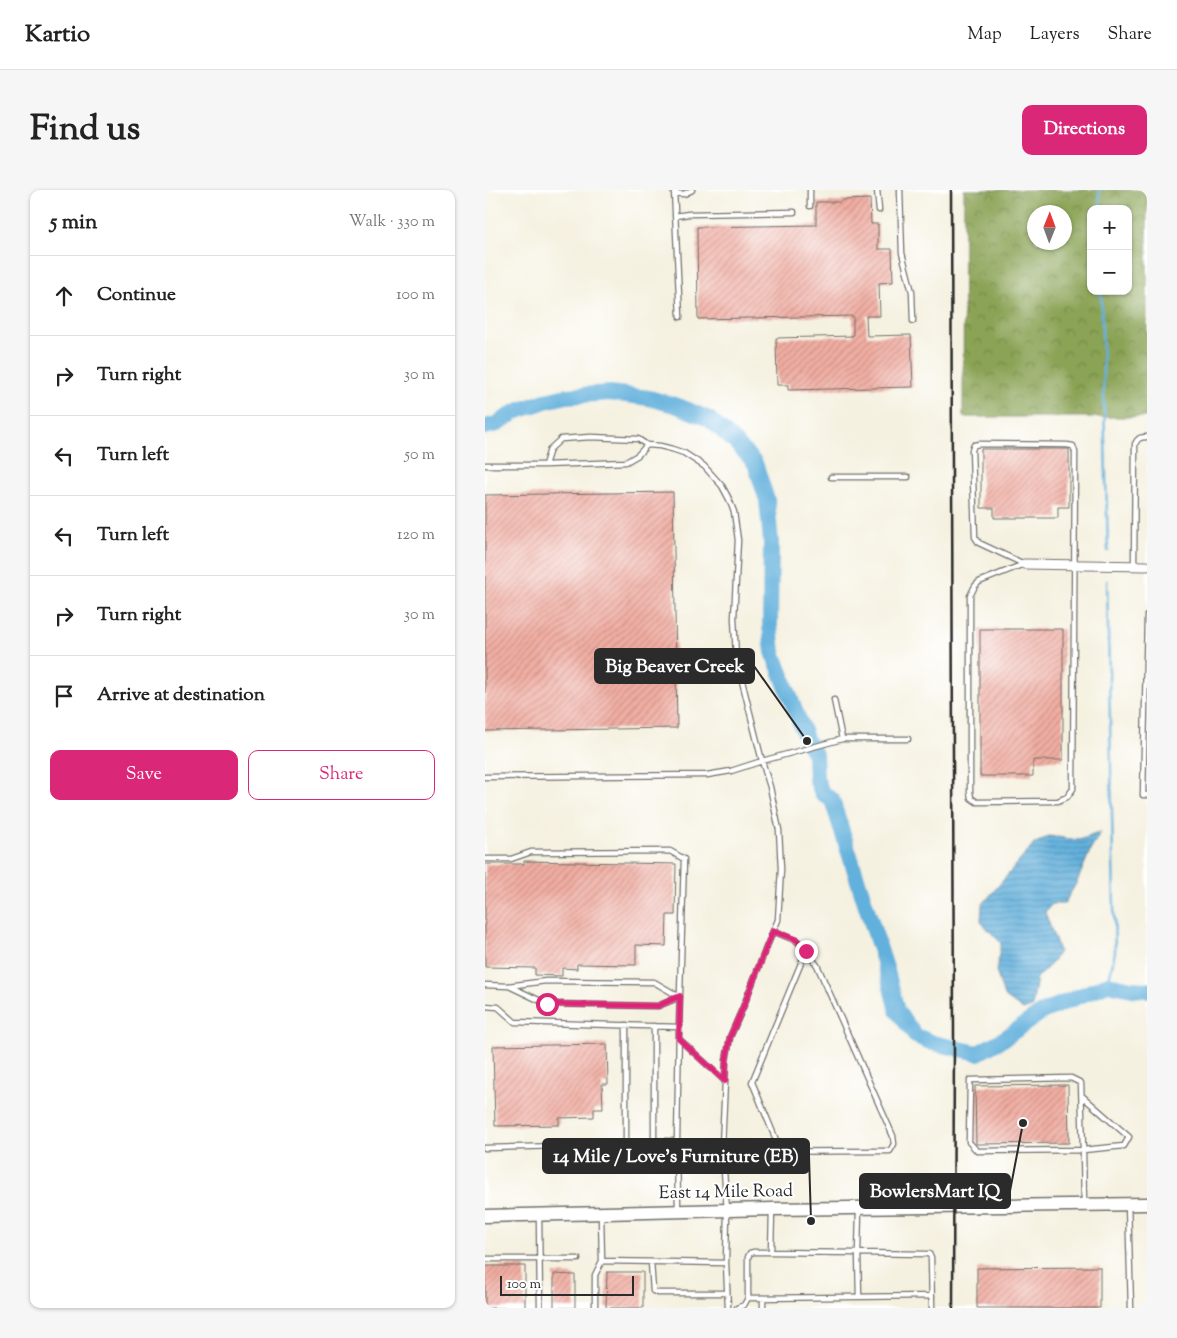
<!DOCTYPE html>
<meta charset="utf-8">
<style>
:root{--surface:#fff;--page:#f6f6f6;--text:#222;--muted:#767676;--line:#e0e0e0;--accent:#db2777}
body{margin:0;font-family:"Sorts Mill Goudy",serif;background:var(--page);color:var(--text)}
.controls{position:absolute;right:15px;top:15px;display:grid;overflow:hidden;border-radius:10px;box-shadow:0 1px 4px #0004}
.controls button{width:45px;height:45px;display:grid;place-items:center;padding:0;border:0;border-bottom:1px solid var(--line);background:var(--surface);color:var(--text);font:25px sans-serif}
.compass{position:absolute;left:542px;top:15px;width:45px;height:45px;border-radius:50%;background:var(--surface);box-shadow:0 1px 4px #0004;rotate:1deg}
.scale{position:absolute;left:15px;bottom:12px;width:134px;box-sizing:border-box;padding-left:5px;border:2px solid #2b2b2b;border-top:0;font-size:14px;line-height:18px;white-space:nowrap;color:#2b2b2b;-webkit-text-stroke:4px #fff;paint-order:stroke}
.stop{position:absolute;width:15px;height:15px;margin:-11px;border:4px solid #db2777;border-radius:50%;background:#fff}
.stop.end{background:#db2777;border-color:#fff;box-shadow:0 1px 5px #0008}
.list{margin:0;padding:0;list-style:none}
h2{display:flex;justify-content:space-between;align-items:center;height:65px;margin:0;padding:0 20px;font-size:21px}
h2 small{font-size:16px;font-weight:400;color:var(--muted)}
.list li{display:grid;grid-template-columns:32px 1fr auto;gap:15px;align-items:center;box-sizing:border-box;height:80px;padding:0 20px;border-top:1px solid var(--line)}
.list b{display:block;font-size:19px;white-space:nowrap}
.list em{font-size:16px;font-style:normal;color:var(--muted)}
.actions{display:flex;gap:10px;padding:15px 20px}
.actions a{flex:1;padding:11px 0;border:1px solid var(--accent);border-radius:10px;text-align:center;font-size:18px;color:var(--accent)}
.actions .main{background:var(--accent);color:#fff}
.icon{flex:none;width:28px;height:28px;fill:none;stroke:currentColor;stroke-width:2;stroke-linecap:round;stroke-linejoin:round}
.map{position:relative;flex:none;width:662px;height:1118px;overflow:hidden;border-radius:10px}
header{display:flex;align-items:center;gap:30px;box-sizing:border-box;height:70px;padding:0 25px;background:var(--surface);border-bottom:1px solid var(--line)}
header strong{font-size:24px}
nav{display:flex;gap:28px;margin-inline-start:auto;font-size:18px}
.intro{display:flex;align-items:center;justify-content:space-between;box-sizing:border-box;height:120px;padding:0 30px}
h1{margin:0;font-size:35px}
.button{padding:12px 22px;border-radius:10px;background:var(--accent);color:#fff;font-size:18px;font-weight:700}
main{display:flex;gap:30px;padding:0 30px}
aside{flex:1;background:var(--surface);border-radius:10px;box-shadow:0 1px 4px #0004}
.map>svg:first-child{display:block}
</style>
<header>
<strong>Kartio</strong>
<nav><a>Map</a><a>Layers</a><a>Share</a></nav>
</header>
<div class="intro"><h1>Find us</h1><a class="button">Directions</a></div>
<main>
<aside>
<h2>5 min<small>Walk · 330 m</small></h2>
<ul class="list">
<li><svg class="icon" aria-label="ahead" viewBox="0 0 24 24"><path d="M12 20V5M6 11l6-6 6 6"/></svg><div><b>Continue</b></div><em>100 m</em></li>
<li><svg class="icon" aria-label="right" viewBox="0 0 24 24"><path d="M7 20v-9h11M14 6l5 5-5 5"/></svg><div><b>Turn right</b></div><em>30 m</em></li>
<li><svg class="icon" aria-label="left" viewBox="0 0 24 24"><path d="M17 20v-9H6M10 6l-5 5 5 5"/></svg><div><b>Turn left</b></div><em>50 m</em></li>
<li><svg class="icon" aria-label="left" viewBox="0 0 24 24"><path d="M17 20v-9H6M10 6l-5 5 5 5"/></svg><div><b>Turn left</b></div><em>120 m</em></li>
<li><svg class="icon" aria-label="right" viewBox="0 0 24 24"><path d="M7 20v-9h11M14 6l5 5-5 5"/></svg><div><b>Turn right</b></div><em>30 m</em></li>
<li><svg class="icon" aria-label="arrive" viewBox="0 0 24 24"><path d="M6 21V4h12l-3 4 3 4H6"/></svg><div><b>Arrive at destination</b></div></li>
</ul>
<div class="actions"><a class="main">Save</a><a>Share</a></div>
</aside>
<div class="map">
<svg width="662" height="1118" viewBox="0 0 662 1118">
<defs>
<pattern id="forest-crowns" width="20" height="18" patternUnits="userSpaceOnUse" patternTransform="scale(1.25)"><rect width="20" height="18" fill="#8aa354"/><path d="M2 6a3 3 0 1 1 6 0M12 15a3 3 0 1 1 6 0" fill="none" stroke="#718546"/></pattern>
<pattern id="water-rules" width="6" height="5" patternUnits="userSpaceOnUse" patternTransform="scale(1.25)"><rect width="6" height="5" fill="#62b0dc"/><path d="M0 2.5h6" fill="none" stroke="#518fb3"/></pattern>
<pattern id="building-hatch" width="6" height="6" patternUnits="userSpaceOnUse" patternTransform="scale(1.25)"><rect width="6" height="6" fill="#f2aea3"/><path d="M-1 1l2-2M0 6l6-6M5 7l2-2" fill="none" stroke="#c48e85"/></pattern>
</defs>
<rect width="100%" height="100%" fill="#fff"/>
<filter id="ink" filterUnits="userSpaceOnUse"><feTurbulence type="fractalNoise" baseFrequency=".02" numOctaves="2"/><feDisplacementMap in="SourceGraphic" scale="10" xChannelSelector="R" yChannelSelector="G"/><feConvolveMatrix kernelMatrix="1 2 1 2 8 2 1 2 1" color-interpolation-filters="sRGB"/></filter>
<filter id="wash" filterUnits="userSpaceOnUse"><feTurbulence type="fractalNoise" baseFrequency=".0096" numOctaves="4" result="noise"/><feDisplacementMap in="SourceGraphic" scale="20" xChannelSelector="R" yChannelSelector="G"/><feGaussianBlur stdDeviation="1.12" result="paint"/><feColorMatrix in="noise" values="0 0 0 0 0 0 0 0 0 0 0 0 0 0 0 0 0 1.4 0 .05"/><feComposite in="paint" operator="in"/></filter>
<g filter="url(#wash)">
<rect width="100%" height="100%" fill="#f5f1e0"/>
<!-- forest -->
<path fill="url(#forest-crowns)" stroke="#5a6740" fill-rule="evenodd" d="M479,0h183v227h-184zM606,19h37v82h-37zM550,22h30v30h-30z"/>
<!-- water -->
<path fill="url(#water-rules)" stroke="#466e84" d="M616,642l-11,19 -13,31 -13,22h-12l-7,8 14,39 -6,11 -16,16 -5,29 -9,3 -19,-14 -8,-25 5,-28 -20,-21 1,-17 52,-61 15,-8 30,4z"/>
<g fill="none" stroke-linecap="round" stroke-linejoin="round">
<!-- stream -->
<path stroke="#62b0dc" stroke-width="2.5" d="M614,0l1,19
M616,101l7,260
M622,391l8,371 -7,32"/>
<!-- river -->
<path stroke="#62b0dc" stroke-width="16" d="M0,237l12,-3 18,-12 30,-11 22,-5 43,-3 39,5 29,8 31,13 27,24 19,20 12,37 4,42 -1,84 3,26 34,89 8,13 1,24 6,15 10,7 55,171 10,40 19,25 17,7 45,10 27,-15 37,-26 66,-28 24,5 15,1"/>
</g>
<g id="blocks">
<!-- building -->
<path fill="url(#building-hatch)" d="M385,9l1,25h7v25h14l1,33 -14,1 1,33h-14l1,20 44,-1 2,52 -125,3v-5h-11l-1,-47 77,-2v-20l-155,3 -1,-92 119,-2v-23h24l2,-2z
M496,259h88v58h-11v11h-64v-10h-13z
M188,302l4,236 -192,3v-236z
M495,439h83v131h-30v16h-53z
M39,671l152,3 -1,51h-8l-1,31 -30,-1v20l-59,-1v5l-15,-1v8l-27,-1v-7l-50,-1v-103h39z
M122,854l1,40h-6l1,25h-9v8l-35,1v7l-64,1 -2,-80z
M583,895l1,58 -93,1 -1,-58z
M0,1076h40v42h-40z
M615,1077v41h-123v-40z
M122,1082h36v36h-37z
M69,1084l21,1v33h-21z"/>
</g>
</g>
<g filter="url(#ink)">
<use href="#blocks" fill-opacity="0" stroke="#72706a" stroke-width="1"/>
<g fill="none" stroke-linecap="round" stroke-linejoin="round">
<defs>
<path id="service" d="M189,0l6,127
M325,0v16
M392,0l2,20
M415,0l2,63 10,39 1,29
M189,3l10,1 8,-4
M190,26l14,-2 105,-2
M495,254l87,1 6,1 2,6 -2,337 -6,8 -9,4 -81,1 -6,-4 -1,-6v-196l5,-10 4,-4 45,-18 -45,-21 -4,-6 -3,-87 2,-5z
M0,275h60l81,-3 12,-7 9,-10 13,1 12,3 12,4 20,13 18,20 7,13 5,13 4,28 -4,78 2,39 26,104 8,26 9,43 2,39 -3,51 -12,28 -22,57 -14,32 -4,24 -4,84 5,65 -1,53 2,45
M60,275l5,-16 11,-10 30,-2 47,2 9,6
M346,287h77
M649,376l1,-122c3,-6 5,-7 12,-7
M662,425l-4,180h4
M349,510l8,39
M0,587l222,-2 24,-4 31,-10 80,-22h66
M0,669h26l20,-7 139,-1 14,8 -5,168
M0,795l23,1 38,-5 108,1 26,15
M24,796l38,18 111,2 22,-9
M0,816l13,1 17,15 164,5 -2,114 1,70
M169,836v115
M194,849l46,42
M586,888l10,5 2,67 -106,1 -8,-9 1,-62z
M597,906l47,41 -5,9 -41,4 1,54
M141,954v-119
M0,958l158,-4 11,-3h23
M237,962l162,-1h6l4,-7 -1,-8 -76,-171 -20,-24 -24,-10
M296,962l-29,-70 54,-131
M643,1014l3,104
M374,1019l-1,44 67,1h4l2,3 1,51
M287,1021l-1,41 87,1 1,44
M54,1026l1,92
M286,1062h-17l-4,1 -2,4v41l184,-2
M0,1069h93
M117,1071l124,2
M166,1072l2,29 5,2h69
M110,1118v-33l7,-14 -1,-46
M252,1118l7,-3 4,-7
M278,1118v-10"/>
<path id="minor" d="M539,374l123,2"/>
<path id="secondary" d="M0,1026l287,-7 375,-5"/>
</defs>
<!-- service casing -->
<use href="#service" stroke="#72706a" stroke-width="7"/>
<!-- minor casing -->
<use href="#minor" stroke="#72706a" stroke-width="11"/>
<!-- secondary casing -->
<use href="#secondary" stroke="#72706a" stroke-width="15"/>
<!-- service -->
<use href="#service" stroke="#fff" stroke-width="4.5"/>
<!-- minor -->
<use href="#minor" stroke="#fff" stroke-width="9"/>
<!-- secondary -->
<use href="#secondary" stroke="#fff" stroke-width="12"/>
<!-- rail -->
<path stroke="#2b2b2b" stroke-width="2.5" d="M466,0l3,848 -1,270"/>
</g>
</g>
<g fill="none" stroke-linecap="round" stroke-linejoin="round" filter="url(#ink)">
<!-- route -->
<path stroke="#db2777" stroke-width="6" d="M62,814l111,2 22,-10 -1,43 46,42 1,-20 4,-24 14,-32 22,-57 7,-17 24,9 9,11"/>
</g>
<g text-anchor="middle" dominant-baseline="central" stroke-width="4" stroke-linejoin="round" paint-order="stroke">
<!-- street labels -->
<g font-size="18" fill="#2b2b2b" stroke="#fff">
<text transform="translate(241 1003) rotate(-1)">East 14 Mile Road</text>
</g>
</g>
<!-- callouts -->
<path fill="none" stroke="#2b2b2b" stroke-width="2" d="M322 551L269 476M326 1031L324 966M538 933L525 1001"/>
<g fill="#2b2b2b" stroke="#fff" stroke-width="2">
<circle cx="322" cy="551" r="5"/>
<circle cx="326" cy="1031" r="5"/>
<circle cx="538" cy="933" r="5"/>
</g>
<g fill="#2b2b2b" stroke="#2b2b2b" stroke-width="2">
<rect x="110" y="459" width="159" height="34" rx="5"/>
<rect x="58" y="949" width="266" height="34" rx="5"/>
<rect x="375" y="984" width="150" height="34" rx="5"/>
</g>
<g font-size="19" text-anchor="middle" font-weight="bold" fill="#fff">
<text x="190" y="482">Big Beaver Creek</text>
<text x="191" y="972">14 Mile / Love's Furniture (EB)</text>
<text x="450" y="1007">BowlersMart IQ</text>
</g>
</svg>
<div class="controls">
<button>+</button>
<button>−</button>
</div>
<svg class="compass" viewBox="-18 -18 36 36"><path d="M0-13l5 13h-10z" fill="#e53935"/><path d="M0 13l5-13h-10z" fill="#767676"/></svg>
<div class="scale">100 m</div>
<div class="stop" style="left:62px;top:814px"></div>
<div class="stop end" style="left:321px;top:761px"></div>
</div>
</main>
